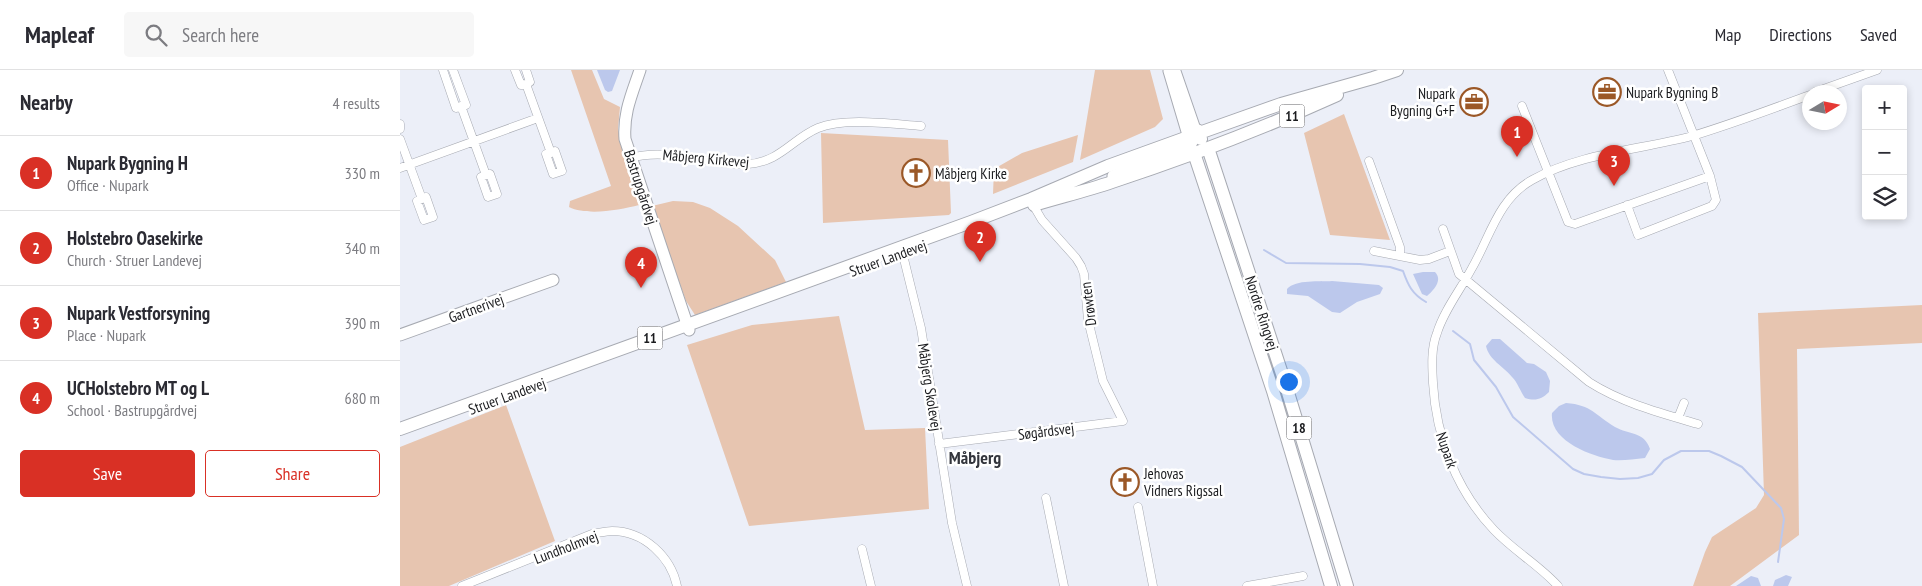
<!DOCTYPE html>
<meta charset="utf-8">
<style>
:root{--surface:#fff;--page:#f7f7f7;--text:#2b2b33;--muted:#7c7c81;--line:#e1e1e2;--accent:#d93025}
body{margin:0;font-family:"PT Sans Narrow",sans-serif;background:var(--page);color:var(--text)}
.controls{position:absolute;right:15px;top:15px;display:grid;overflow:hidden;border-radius:5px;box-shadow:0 2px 8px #0003}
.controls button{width:45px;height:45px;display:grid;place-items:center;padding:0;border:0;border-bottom:1px solid var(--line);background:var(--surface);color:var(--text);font:25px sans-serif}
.compass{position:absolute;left:1402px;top:15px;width:45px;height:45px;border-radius:50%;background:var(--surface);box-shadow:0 2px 8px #0003;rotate:80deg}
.you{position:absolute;left:888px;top:311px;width:18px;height:18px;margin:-12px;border:4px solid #fff;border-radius:50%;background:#1a73e8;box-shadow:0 0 0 8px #1a73e833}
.badge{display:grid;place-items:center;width:32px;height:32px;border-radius:50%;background:var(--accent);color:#fff;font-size:16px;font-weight:700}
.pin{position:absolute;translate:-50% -41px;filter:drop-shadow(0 1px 2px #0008)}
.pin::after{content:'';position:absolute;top:26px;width:18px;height:15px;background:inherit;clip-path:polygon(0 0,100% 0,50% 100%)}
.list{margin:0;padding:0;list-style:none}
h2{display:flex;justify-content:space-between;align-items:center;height:65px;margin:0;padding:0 20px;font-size:21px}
h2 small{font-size:16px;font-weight:400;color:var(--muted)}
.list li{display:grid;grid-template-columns:32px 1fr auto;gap:15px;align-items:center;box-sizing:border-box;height:75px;padding:0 20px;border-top:1px solid var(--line)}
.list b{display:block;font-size:19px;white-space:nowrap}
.list p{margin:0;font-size:16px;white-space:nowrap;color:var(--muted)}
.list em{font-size:16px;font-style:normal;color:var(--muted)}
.actions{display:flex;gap:10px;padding:15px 20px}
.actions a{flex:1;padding:11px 0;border:1px solid var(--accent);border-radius:5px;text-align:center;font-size:18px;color:var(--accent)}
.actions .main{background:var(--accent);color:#fff}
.icon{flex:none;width:28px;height:28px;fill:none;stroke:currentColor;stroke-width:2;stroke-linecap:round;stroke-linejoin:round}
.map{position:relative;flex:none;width:1522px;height:516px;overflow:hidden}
header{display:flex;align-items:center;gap:30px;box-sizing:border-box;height:70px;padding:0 25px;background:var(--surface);border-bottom:1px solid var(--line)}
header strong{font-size:24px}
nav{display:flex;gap:28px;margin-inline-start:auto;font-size:18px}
.search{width:350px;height:45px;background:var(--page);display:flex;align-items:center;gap:12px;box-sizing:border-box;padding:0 18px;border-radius:5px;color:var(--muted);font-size:19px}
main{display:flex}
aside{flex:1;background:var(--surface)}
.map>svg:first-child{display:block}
</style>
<header>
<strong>Mapleaf</strong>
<div class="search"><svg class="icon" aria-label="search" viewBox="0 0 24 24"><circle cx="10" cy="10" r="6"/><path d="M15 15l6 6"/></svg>Search here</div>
<nav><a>Map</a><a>Directions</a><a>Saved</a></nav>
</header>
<main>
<aside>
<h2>Nearby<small>4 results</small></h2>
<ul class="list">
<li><span class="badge">1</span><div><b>Nupark Bygning H</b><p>Office · Nupark</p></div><em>330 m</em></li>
<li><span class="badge">2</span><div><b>Holstebro Oasekirke</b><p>Church · Struer Landevej</p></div><em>340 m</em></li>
<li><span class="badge">3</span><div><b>Nupark Vestforsyning</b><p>Place · Nupark</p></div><em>390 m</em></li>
<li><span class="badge">4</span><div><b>UCHolstebro MT og L</b><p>School · Bastrupgårdvej</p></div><em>680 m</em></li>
</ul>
<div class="actions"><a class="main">Save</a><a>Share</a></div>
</aside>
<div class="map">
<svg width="1522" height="516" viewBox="0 0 1522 516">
<rect width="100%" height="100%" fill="#eceff8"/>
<!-- green -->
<path fill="#e7c5b0" d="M171,0h21l12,29 16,8 -2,22 5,22 16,54c-19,5 -52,11 -70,2l1,-6 41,-15z
M695,0h55l13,49 -8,8 -75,33z
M944,44l46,126 -60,-5 -26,-102z
M421,63l127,7 3,73 -2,2 -126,8z
M678,65l-5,27 -80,32 1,-25 28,-16z
M273,131l20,1 17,6 28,18 37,34 11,22 -91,33 -9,-14 -34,-95z
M1522,235v38l-125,6 2,186 -69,51h-37l12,-34 7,-15 44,-29 8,-13 -6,-182z
M439,246l26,114 60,-2 4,81 -180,17 -62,-181 65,-20z
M106,335l49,136 -106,45h-49v-139z"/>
<!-- water -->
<path fill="#bcc8ec" d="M197,0h23l-8,21 -4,1 -3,-2z
M1023,202h12c8,8 -1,18 -8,24l-5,-2 -9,-20z
M932,211l47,4 4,3 -3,6 -23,8 -17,11 -8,-1 -24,-16 -21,-2v-5c9,-10 33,-7 45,-8z
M1092,269h8l27,24 7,1 12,8 4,9 -1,11c-8,8 -14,9 -24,6 -5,-7 -7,-15 -13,-21 -9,-11 -23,-17 -26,-31z
M1166,333c26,2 29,12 49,24 14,8 29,4 35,22l-5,9c-11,1 -22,3 -32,2 -22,-4 -64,-19 -61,-47l7,-7z
M1386,505l6,2 -4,9h-15l2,-6z
M1351,506l7,2 3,8h-25z"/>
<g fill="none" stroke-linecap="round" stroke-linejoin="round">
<!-- stream -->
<path stroke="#bcc8ec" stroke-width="2" d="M864,180l22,13 74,1 30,3 13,4c5,14 9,23 23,31
M1053,261l17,13 4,16 22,27 17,30 60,52 11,5 17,3 19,2 18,-1 14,-4 12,-14 17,-9h28l12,5 21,11 39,41 3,11 -6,43"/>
<defs>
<path id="street" d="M43,0l13,38 5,-2
M53,0l13,35 -5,1
M115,0l6,15 5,-1
M126,14l25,69 -5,1 7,20 9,-3 -7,-20 -4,2
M126,14l4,-2 -4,-12
M1415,22l62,-22
M61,36l25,69 -5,2 7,20 9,-3 -7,-20 -4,1
M1122,36l46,116 7,2 135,-48
M0,54v5
M0,69l22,60
M231,88c38,-11 78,8 117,6 32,-2 44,-25 70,-36 27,-11 74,-4 103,-2
M969,91l31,86v9
M0,98l138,-50
M26,127l7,20 -9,3 -7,-19z
M1227,135l11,30 74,-29 4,-6 -6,-24 -42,-106
M1043,159l16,45 130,108c33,21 71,31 109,42
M501,177l20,81 31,195 15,63
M974,181l46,9 9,-1 21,-8
M1278,348l6,-15
M539,374l184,-23 -20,-40 -15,-61 -4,-46 -3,-8 -5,-8 -34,-38 -10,-17
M646,428l18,88
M738,437l15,79
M462,479l9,37
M62,516l130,-52c7,-1 14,-3 20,-3 32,0 59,26 65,55
M847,516l56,-10
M1158,516c-19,-21 -44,-35 -64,-56 -38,-40 -58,-93 -61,-147 -1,-17 -2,-35 4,-50 7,-23 24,-44 35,-65 18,-31 26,-69 60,-88 48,-27 108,-30 160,-44 40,-12 79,-27 118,-41"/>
<path id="secondary" d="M240,0c-8,24 -17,43 -15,69l64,191
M769,1l22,74
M713,106l70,-27 9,-7 6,-12
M0,265l153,-55"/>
<path id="primary" d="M774,0l20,58 7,11
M808,78l78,238 61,200
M794,83l79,238 58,195
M634,135c26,-8 52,-14 78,-23 76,-25 152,-54 225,-87
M0,359l571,-207 60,-23 77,-33 94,-34 79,-28 92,-26 24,-8"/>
</defs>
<!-- street casing -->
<use href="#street" stroke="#a7aab2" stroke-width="9"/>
<!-- secondary casing -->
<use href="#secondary" stroke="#a7aab2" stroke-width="13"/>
<!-- primary casing -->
<use href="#primary" stroke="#a7aab2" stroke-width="14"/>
<!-- street -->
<use href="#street" stroke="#fff" stroke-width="8"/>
<!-- secondary -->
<use href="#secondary" stroke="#fff" stroke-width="11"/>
<!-- primary -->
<use href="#primary" stroke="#fff" stroke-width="12"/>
</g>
<!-- icons -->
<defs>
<symbol id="office-ring" viewBox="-11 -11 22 22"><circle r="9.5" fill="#fff" stroke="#9b5827" stroke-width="1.5"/><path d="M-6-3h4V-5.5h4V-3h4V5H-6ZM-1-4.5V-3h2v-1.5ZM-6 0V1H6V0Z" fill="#9b5827"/></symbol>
<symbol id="church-ring" viewBox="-11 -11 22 22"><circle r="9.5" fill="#fff" stroke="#9b5827" stroke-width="1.5"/><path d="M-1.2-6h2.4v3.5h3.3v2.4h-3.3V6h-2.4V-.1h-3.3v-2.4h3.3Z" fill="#9b5827"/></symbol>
</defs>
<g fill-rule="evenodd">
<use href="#office-ring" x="1191" y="6" width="32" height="32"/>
<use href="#office-ring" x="1058" y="16" width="32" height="32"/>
<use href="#church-ring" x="500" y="87" width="32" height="32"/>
<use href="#church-ring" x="709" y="396" width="32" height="32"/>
</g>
<g text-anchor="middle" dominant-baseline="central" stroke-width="5" stroke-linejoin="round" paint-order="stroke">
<!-- shield labels -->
<g fill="#fff" stroke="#5f5f62" stroke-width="1">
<rect x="879.5" y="34.5" width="25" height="23" rx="4"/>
<rect x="237.5" y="256.5" width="25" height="23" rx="4"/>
<rect x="886.5" y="346.5" width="25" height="23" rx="4"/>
</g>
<g font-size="14" font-weight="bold" fill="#1a1b1e">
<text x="892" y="46">11</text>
<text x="250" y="268">11</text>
<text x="899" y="358">18</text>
</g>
<!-- poi labels -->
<g font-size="15" fill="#1a1b1e" stroke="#fff" text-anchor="start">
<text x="1226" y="22">Nupark Bygning B</text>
<text x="1055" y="23" text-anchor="end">Nupark<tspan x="1055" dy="17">Bygning G+F</tspan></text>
<text x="535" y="103">Måbjerg Kirke</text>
<text x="744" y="403">Jehovas<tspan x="744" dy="17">Vidners Rigssal</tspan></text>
</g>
<!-- street labels -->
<g font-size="15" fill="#1a1b1e" stroke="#fff">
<text transform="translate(306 88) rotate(5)">Måbjerg Kirkevej</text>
<text transform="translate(241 117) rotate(72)">Bastrupgårdvej</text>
<text transform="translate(488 188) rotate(-20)">Struer Landevej</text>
<text transform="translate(688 234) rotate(-97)">Drøwten</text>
<text transform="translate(76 238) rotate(-20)">Gartnerivej</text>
<text transform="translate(862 243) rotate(72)">Nordre Ringvej</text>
<text transform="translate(530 317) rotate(81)">Måbjerg Skolevej</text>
<text transform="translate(107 326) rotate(-20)">Struer Landevej</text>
<text transform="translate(646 361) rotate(-7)">Søgårdsvej</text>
<text transform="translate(1047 380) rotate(71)">Nupark</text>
<text transform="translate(166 477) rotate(-21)">Lundholmvej</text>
</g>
<!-- quarter labels -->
<g font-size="18" font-weight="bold" fill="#33353c" stroke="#fff">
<text x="575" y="387">Måbjerg</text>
</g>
</g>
</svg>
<div class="controls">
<button>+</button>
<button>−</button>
<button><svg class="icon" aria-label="layers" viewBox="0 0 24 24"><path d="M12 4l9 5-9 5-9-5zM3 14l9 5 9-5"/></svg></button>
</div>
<svg class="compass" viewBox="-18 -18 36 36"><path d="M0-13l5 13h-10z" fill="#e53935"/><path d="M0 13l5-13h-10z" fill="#7c7c81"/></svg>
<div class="you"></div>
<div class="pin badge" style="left:1117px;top:87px">1</div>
<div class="pin badge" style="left:580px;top:192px">2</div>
<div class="pin badge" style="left:1214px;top:116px">3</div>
<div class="pin badge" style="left:241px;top:218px">4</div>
</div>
</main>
